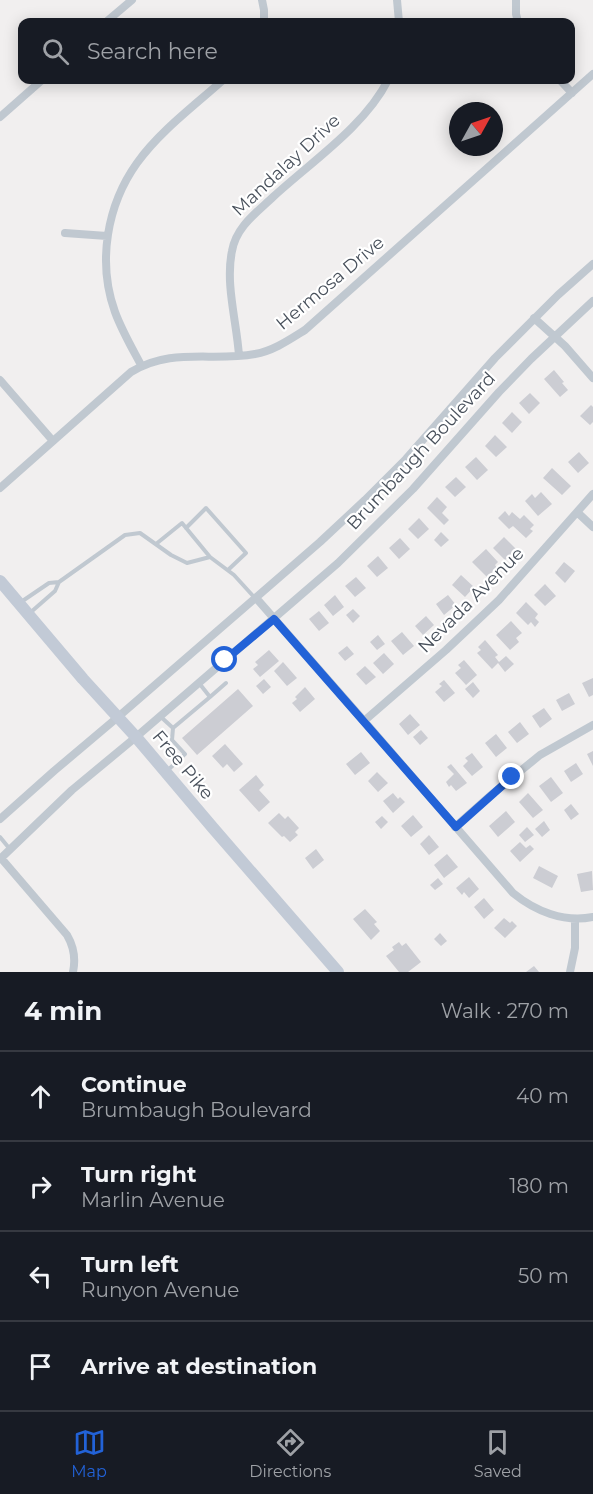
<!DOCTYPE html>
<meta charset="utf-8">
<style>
:root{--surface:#171b24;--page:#242831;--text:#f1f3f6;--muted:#9ea1a6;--line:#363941;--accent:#2262d7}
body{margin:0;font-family:Montserrat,sans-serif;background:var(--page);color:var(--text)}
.compass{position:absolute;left:449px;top:102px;width:54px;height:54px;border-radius:50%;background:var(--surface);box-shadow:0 3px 15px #0003;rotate:50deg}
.stop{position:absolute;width:18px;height:18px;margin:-14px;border:4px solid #2262d7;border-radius:50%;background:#fff}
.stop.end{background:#2262d7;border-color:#fff;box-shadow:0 2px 6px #0008}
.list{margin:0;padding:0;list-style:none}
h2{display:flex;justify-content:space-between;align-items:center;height:78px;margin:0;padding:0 24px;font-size:26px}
h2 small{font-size:20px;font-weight:400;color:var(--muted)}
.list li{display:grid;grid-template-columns:39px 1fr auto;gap:18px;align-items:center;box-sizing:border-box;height:90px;padding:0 24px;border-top:2px solid var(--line)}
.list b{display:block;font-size:22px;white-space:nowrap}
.list p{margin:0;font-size:20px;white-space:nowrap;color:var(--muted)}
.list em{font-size:20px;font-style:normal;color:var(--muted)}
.icon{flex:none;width:33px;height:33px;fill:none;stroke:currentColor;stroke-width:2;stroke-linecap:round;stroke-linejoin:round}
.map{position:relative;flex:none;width:593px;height:972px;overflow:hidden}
.search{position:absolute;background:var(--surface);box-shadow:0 3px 15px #0003;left:18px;right:18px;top:18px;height:66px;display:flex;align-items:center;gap:15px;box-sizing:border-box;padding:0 21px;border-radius:12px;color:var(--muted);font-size:22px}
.sheet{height:438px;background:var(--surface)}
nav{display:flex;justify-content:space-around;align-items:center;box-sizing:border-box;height:84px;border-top:2px solid var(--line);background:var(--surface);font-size:16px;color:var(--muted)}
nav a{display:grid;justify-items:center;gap:3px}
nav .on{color:var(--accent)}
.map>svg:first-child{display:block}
</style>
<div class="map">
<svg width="593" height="972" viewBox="0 0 593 972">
<rect width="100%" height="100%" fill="#f1efef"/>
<!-- building -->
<path fill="#cccdd3" d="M554,370l10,12 -2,1 6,7 -8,7 -16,-18z
M530,393l10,10 -11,11 -10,-11z
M591,405l2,2v15l-3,3 -10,-9z
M512,412l10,10 -10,11 -10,-10z
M495,435l12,12 -11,10 -11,-11z
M579,452l10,11 -11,10 -10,-11z
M476,457l12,13 -11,10 -12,-13z
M552,468l19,18 -9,9 -19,-17z
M456,477l10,10 -11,10 -10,-10z
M541,492l11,12 -14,12 -13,-15 7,-7 3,4z
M437,497l10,10 -5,6 7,7 -5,5 -17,-17z
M505,511l4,5 3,-4 8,7 4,-4 10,10 -4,4 3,2 -7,7 -13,-12 -4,3 -11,-11z
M419,518l10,11 -11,10 -10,-10z
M441,532l8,8 -8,7 -7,-7z
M504,537l12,12 -11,11 -12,-12z
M400,538l10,11 -11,10 -10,-11z
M486,549l12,13 -3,3 2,3 -10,9 -15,-15z
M378,556l10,12 -11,9 -10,-11z
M564,562l11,9 -10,12 -10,-10z
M461,575l13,12 -9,10 -13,-12z
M356,577l10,11 -11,9 -10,-11z
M545,584l11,12 -11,10 -11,-11z
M335,595l9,12 -11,9 -9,-11z
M448,595l8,10 -12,10 -8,-11z
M526,602l12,12 -3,4 4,4 -4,5 -4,-5 -3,3 -12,-12z
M353,609l7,7 -7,7 -7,-8z
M319,611l10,12 -10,8 -10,-12z
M426,616l8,9 -11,10 -8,-9z
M511,621l11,12 -6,5 3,4 -9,8 -14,-15z
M402,632l12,14 -11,9 -12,-14z
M378,635l7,9 -8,6 -7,-8z
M485,640l13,15 -3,2 4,5 7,-6 8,8 -9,8 -7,-9 -6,6 -15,-16 4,-3 -3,-3z
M347,646l7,8 -9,7 -7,-8z
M269,650l10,11 -19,16 -7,-8 5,-4 -3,-3z
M384,653l10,11 -11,10 -10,-11z
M464,660l13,15 -11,10 -11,-12 6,-5 -3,-3z
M283,662l14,16 -10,8 -13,-15z
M365,666l11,11 -10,8 -10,-11z
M593,678v17l-4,2 -7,-14z
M264,679l7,8 -8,7 -7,-8z
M444,680l11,13 -11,9 -9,-10 7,-6 -3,-2z
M473,682l7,9 -7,7 -8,-9z
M305,687l10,12 -15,13 -8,-9 5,-4 -2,-2z
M238,689l15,17 -56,49 -15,-17z
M569,693l6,11 -13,7 -6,-11z
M544,708l8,11 -12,9 -8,-12z
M410,714l10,11 -12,10 -9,-11z
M520,722l9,12 -12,9 -9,-11z
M421,730l7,8 -8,7 -7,-8z
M496,734l11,14 -11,9 -11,-14z
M225,744l18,20 -9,8 -7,-8 -4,4 -11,-12z
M593,751v15l-6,-12z
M361,752l9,11 -15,12 -9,-11z
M472,753l11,14 -11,9 -9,-10 5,-5 -3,-3z
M576,763l7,11 -12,8 -7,-11z
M451,764l16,19 -11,8 -5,-6 -2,2 -3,-5 8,-8 -7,-7z
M377,772l11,11 -10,9 -10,-11z
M256,775l8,10 -5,5 11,12 -11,10 -20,-22z
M551,777l12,16 -12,9 -12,-16z
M393,793l5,6 2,-2 5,5 -12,11 -10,-12z
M528,793l15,17 -10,8 -14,-16z
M571,804l8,10 -8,6 -7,-10z
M506,811l9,11 -17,15 -9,-11z
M279,813l6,6 3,-3 11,12 -4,4 3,3 -8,7 -6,-6 -2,1 -14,-14z
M413,815l10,12 -12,10 -10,-11z
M382,816l6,6 -7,7 -6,-7z
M544,821l6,9 -8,7 -7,-8z
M527,827l7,8 -9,7 -6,-7z
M429,835l10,12 -10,8 -9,-11z
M520,842l6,6 4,-3 4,4 -14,13 -10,-11z
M316,849l8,11 -11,9 -8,-11z
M447,854l11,13 -14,11 -10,-13z
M539,866l19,10 -6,12 -19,-10z
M592,871l1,19 -12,2 -4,-18z
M469,877l10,12 -10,9 -5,-6 -2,3 -6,-7z
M438,878l5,6 -8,6 -5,-5z
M484,898l10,12 -10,9 -10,-12z
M365,909l12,13 -3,2 6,7 -9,9 -18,-21z
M504,918l6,5 2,-2 5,5 -12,12 -11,-10z
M440,933l7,8 -6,5 -7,-7z
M399,942l3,4 4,-3 15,19 -13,10h-9l-13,-16 8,-6 -2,-3z
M534,966l5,6h-13z"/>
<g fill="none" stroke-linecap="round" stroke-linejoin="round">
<!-- service -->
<path stroke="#c0c8d0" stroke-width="4" d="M186,528l20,-20 40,45 -18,17
M156,544l26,-21 28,34
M59,582l66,-47 15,-2 31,22 16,8 23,-6 24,18 20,22
M21,602l28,-19 10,-1 -4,9 -24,21
M210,697l16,-14
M161,717l12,11 37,-31 -11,-14
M168,770l17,-16 -13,-14 1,-12
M0,837l9,11"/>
<!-- minor -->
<path stroke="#c0c8d0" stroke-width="8" d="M262,0l2,10v12
M397,0l2,22
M516,0v14l2,8
M106,22l26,-22
M560,80l12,13
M0,117l42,-37
M65,233l42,3
M534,318l31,28 28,32
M239,356c-2,-33 -14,-72 -7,-105 4,-24 24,-38 41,-54 38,-35 92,-71 115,-117
M141,365c-9,-17 -19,-34 -26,-53 -18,-50 -8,-107 22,-149 23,-32 57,-57 86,-83
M0,380l53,61
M0,488l131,-116c41,-25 80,-10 124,-18 18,-3 34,-14 50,-24l288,-256
M577,512l16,15
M256,598l108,123 149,172c22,18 51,30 80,24
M364,721l82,-71 53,-50 94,-106
M0,819l54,-48 64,-54 202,-175 45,-42 41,-41 89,-101 63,-63 35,-31
M455,827l36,-32 49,-40 53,-30
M1,858l66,77c7,12 9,23 6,37
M0,859l72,-69 64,-53 202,-174 75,-74 86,-97 32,-33 62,-58
M570,972l5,-24v-29"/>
<!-- secondary -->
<path stroke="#c2cad6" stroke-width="12" d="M0,581l83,98 53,58 77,91 125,144"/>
</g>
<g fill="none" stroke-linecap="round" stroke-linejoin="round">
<!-- route -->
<path stroke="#2262d7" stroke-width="8" d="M225,660l49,-41 182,208 56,-50"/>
</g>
<g text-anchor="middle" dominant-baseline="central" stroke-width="4.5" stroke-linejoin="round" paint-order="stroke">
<!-- street labels -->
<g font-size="18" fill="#48505b" stroke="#fff">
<text transform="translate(286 165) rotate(-43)">Mandalay Drive</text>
<text transform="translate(330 283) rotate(-40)">Hermosa Drive</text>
<text transform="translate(421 451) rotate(-47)">Brumbaugh Boulevard</text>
<text transform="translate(471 600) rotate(-45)">Nevada Avenue</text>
<text transform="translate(183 765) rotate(50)">Free Pike</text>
</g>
</g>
</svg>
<svg class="compass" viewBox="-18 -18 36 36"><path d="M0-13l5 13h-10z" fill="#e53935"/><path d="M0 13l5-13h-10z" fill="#9ea1a6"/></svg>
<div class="stop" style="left:225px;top:660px"></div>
<div class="stop end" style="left:512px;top:777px"></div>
<div class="search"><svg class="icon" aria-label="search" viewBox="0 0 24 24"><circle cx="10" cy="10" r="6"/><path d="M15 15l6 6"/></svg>Search here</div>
</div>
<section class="sheet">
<h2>4 min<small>Walk · 270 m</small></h2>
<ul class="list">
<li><svg class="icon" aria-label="ahead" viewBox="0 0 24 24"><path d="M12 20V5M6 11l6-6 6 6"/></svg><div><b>Continue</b><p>Brumbaugh Boulevard</p></div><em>40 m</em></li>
<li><svg class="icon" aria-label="right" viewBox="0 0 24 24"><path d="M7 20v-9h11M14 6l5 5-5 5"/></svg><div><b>Turn right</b><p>Marlin Avenue</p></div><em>180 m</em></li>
<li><svg class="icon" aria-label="left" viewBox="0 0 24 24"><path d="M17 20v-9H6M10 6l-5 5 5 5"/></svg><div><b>Turn left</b><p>Runyon Avenue</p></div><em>50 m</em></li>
<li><svg class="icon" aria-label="arrive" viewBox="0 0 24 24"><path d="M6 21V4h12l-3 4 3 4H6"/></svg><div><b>Arrive at destination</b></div></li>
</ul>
</section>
<nav>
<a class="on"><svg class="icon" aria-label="map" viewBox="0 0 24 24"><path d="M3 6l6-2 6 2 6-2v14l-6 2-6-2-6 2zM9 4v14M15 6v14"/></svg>Map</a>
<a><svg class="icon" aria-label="directions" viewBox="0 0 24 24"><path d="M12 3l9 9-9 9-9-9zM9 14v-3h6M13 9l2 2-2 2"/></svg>Directions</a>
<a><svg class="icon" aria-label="saved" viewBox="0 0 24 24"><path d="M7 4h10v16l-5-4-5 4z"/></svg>Saved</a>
</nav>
